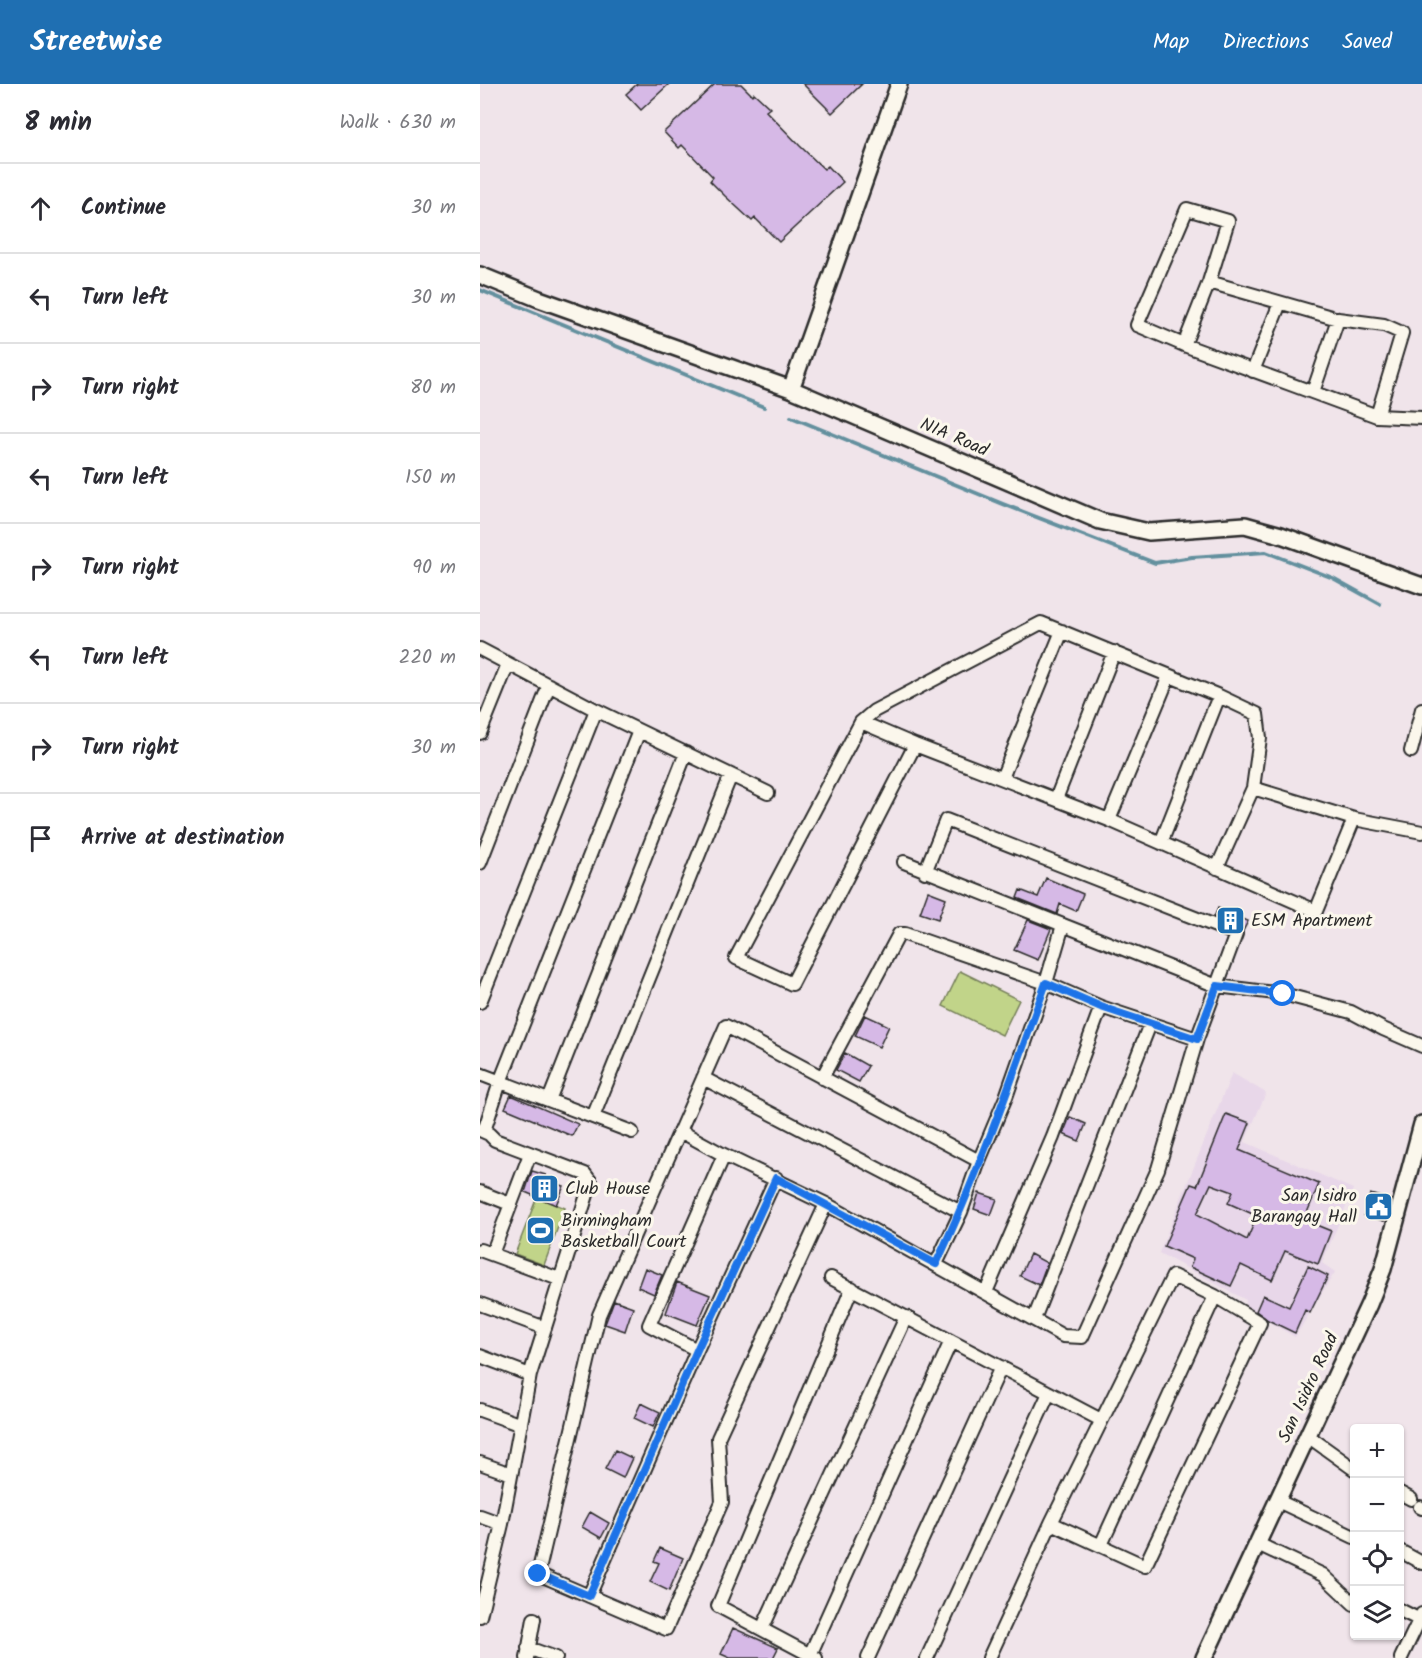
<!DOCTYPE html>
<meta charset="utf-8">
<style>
:root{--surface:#fff;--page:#f2f2f3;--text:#2b2b33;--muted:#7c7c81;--line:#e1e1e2;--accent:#1f6fb2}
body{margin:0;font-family:Kalam,sans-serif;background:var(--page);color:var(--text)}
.controls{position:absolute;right:18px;bottom:18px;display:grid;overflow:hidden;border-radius:6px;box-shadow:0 2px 4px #0004}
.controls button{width:54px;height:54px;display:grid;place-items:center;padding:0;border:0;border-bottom:2px solid var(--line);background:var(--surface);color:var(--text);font:30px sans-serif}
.stop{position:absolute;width:18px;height:18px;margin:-14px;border:4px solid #1a73e8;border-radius:50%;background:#fff}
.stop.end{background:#1a73e8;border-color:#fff;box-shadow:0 2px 6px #0008}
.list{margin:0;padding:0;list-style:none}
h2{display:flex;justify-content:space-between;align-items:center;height:78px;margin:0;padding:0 24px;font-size:26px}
h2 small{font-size:20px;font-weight:400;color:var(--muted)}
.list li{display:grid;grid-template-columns:39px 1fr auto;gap:18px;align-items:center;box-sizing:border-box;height:90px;padding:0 24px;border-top:2px solid var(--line)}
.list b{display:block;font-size:22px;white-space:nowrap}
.list em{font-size:20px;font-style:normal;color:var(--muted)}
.icon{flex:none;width:33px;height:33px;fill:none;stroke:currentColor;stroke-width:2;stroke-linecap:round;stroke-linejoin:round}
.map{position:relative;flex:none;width:942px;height:1574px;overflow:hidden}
header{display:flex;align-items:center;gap:36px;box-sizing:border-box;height:84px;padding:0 30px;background:var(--accent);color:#fff}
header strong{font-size:28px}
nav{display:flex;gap:33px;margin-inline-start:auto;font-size:21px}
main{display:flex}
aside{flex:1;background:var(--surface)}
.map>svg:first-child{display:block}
</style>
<header>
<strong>Streetwise</strong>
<nav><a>Map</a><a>Directions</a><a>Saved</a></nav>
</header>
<main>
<aside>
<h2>8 min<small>Walk · 630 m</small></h2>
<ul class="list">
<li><svg class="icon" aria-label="ahead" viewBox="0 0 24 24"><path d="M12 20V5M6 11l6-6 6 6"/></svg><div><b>Continue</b></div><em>30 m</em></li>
<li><svg class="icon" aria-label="left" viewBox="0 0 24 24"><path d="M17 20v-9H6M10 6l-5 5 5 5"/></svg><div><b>Turn left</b></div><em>30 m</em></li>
<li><svg class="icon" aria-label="right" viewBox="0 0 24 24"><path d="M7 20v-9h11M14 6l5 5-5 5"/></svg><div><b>Turn right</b></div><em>80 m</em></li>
<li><svg class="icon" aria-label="left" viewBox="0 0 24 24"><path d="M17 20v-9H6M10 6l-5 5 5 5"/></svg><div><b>Turn left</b></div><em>150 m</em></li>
<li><svg class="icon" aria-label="right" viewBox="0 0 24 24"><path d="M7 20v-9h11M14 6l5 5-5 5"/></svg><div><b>Turn right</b></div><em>90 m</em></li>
<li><svg class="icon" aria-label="left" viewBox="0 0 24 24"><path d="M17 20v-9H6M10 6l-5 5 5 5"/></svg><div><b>Turn left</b></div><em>220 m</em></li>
<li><svg class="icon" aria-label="right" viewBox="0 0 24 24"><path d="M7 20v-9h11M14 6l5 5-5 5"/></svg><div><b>Turn right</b></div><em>30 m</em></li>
<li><svg class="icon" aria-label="arrive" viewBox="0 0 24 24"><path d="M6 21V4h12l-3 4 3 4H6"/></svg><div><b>Arrive at destination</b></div></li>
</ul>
</aside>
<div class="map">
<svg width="942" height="1574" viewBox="0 0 942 1574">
<rect width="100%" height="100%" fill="#f0e4ea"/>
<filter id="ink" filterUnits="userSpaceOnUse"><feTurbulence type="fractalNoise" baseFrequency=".0167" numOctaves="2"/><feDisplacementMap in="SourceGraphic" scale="12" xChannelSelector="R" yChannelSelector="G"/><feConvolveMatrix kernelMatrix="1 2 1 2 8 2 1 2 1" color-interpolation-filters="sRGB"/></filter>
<g filter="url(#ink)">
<!-- built -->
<path fill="#e8d7e9" d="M752,989l34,20 -21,49 108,47 -31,74 13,9 -40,65 -50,-29 1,-8 -87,-47z"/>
<!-- green -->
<path fill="#c1d489" stroke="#76805a" stroke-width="1.5" d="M480,887l59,29 -17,35 -59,-29z
M57,1113l28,11 -21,57 -29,-11z"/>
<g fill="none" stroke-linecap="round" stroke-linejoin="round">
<!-- stream -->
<path stroke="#64909e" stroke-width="4" d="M0,206l284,117
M311,333l212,87 152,59 37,-6 74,-5 67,26 47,26"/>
</g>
<!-- building -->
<path fill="#d6b9e6" stroke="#2b2b2b" stroke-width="1.5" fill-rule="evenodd" d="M157,0h32l-28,26 -15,-16z
M235,0h26l11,11 2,-2 16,15 -4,3 34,35 24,23 4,-3 15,16 -64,60 -24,-24 -3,3 -27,-25 -15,-15 3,-4 -31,-32 -3,3 -15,-16z
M323,0h59l-30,29z
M566,794l37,16 -7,17 -16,-7 -3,10 -40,-16 3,-8 18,7z
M448,807l18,7 -8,21 -18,-6z
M738,824l30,13 -5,10 -4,-5 -25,-9z
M548,836l23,9 -13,31 -24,-10z
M385,931l24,11 -10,21 -24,-11z
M365,969l23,13 -9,16 -23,-12z
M31,1011l67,29 -6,12 -67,-28z
M746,1030l24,9 -11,27 80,34 -15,36 27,11 -13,33 -33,-13 -13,29 -31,-15 -10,21 -41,-19 3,-8 -29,-13 27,-62 6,2zM731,1100l22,8 -5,11 29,13 -10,24 -50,-26z
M590,1033l16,7 -7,17 -16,-7z
M52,1087l14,4 -1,5 19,6 -8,19 -31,-13z
M499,1109l18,6 -6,16 -17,-6z
M890,1110l21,6 -7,21 -20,-6z
M550,1170l17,9 -8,22 -19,-9z
M828,1182l20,10 -18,37 -5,-3 -10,23 -27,-13 -12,-9 7,-16 26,12z
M165,1184l17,7 -8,19 -16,-7z
M197,1198l33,13 -13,30 -31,-12z
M134,1216l19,7 -8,24 -20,-7z
M161,1319l19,9 -7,15 -19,-9z
M135,1366l17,8 -9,20 -18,-9z
M110,1428l19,11 -8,15 -19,-11z
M180,1464l23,10 -14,33 -19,-9 9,-19 -5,-2z
M253,1544l45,20 -5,10h-43l-9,-4z"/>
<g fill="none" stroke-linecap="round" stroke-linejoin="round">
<defs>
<path id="minor" d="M729,198l129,37 46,6 18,8 -25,83
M704,261l25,-63 19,-61 -41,-12 -50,116 47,20 193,71 45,2
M773,287l27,-68
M833,308l25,-73
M0,565l116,61 172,83
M381,638l54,23 194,75 207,91 38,-92
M0,649l28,-69
M435,661l-123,239 -56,-26 125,-236 13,-11 167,-88 178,73 38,18 3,24 -7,50 101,31 68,13
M931,667l11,-42
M522,694l60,-147
M576,715l58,-147
M629,736l60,-144
M681,759l58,-147
M424,778l313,124 66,8 68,18 32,17 39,17
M0,779l69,-178
M737,784l36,-80
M0,918l116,-292
M0,990l152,58
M223,994l258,134
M342,994l77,-144h6l141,49 55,24 96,32
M69,1016l137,-347
M113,1033l138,-342
M0,1046l9,4 6,6 90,34 6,8 -61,193 -28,149 -22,92
M4,1047l16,-49 139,-351
M200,1047l44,24 102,49 237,132 19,1 76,-168 39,-130 39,-105 -290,-114 -21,52
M0,1108l30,12
M346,1120l-108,234 4,64 -56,127 -128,-55 61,-259 127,-289 253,135
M0,1166l79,29
M12,1170l38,-100
M456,1180l25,-52 18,-51 27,-64 40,-114 17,-58
M351,1194l270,142
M506,1208l67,-155 48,-130
M0,1220l65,24
M554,1235l116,-295
M217,1266l-48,-25 75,-170
M0,1272l50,19
M0,1326l41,15
M828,1352l46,33
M0,1379l31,11
M920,1409l11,6
M798,1417l76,36
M940,1423l2,1
M0,1432l22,8
M778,1460l65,31 31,29
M621,1461l114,-249
M920,1467l22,12
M109,1512l108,-246 79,-172
M920,1526l22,11
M282,1545l144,-312
M48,1564l28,10
M330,1571l141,-314
M47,1574l7,-39
M336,1574l-98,-52 134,-318
M388,1574l133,-291
M447,1574l122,-265
M509,1574l62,-135 122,-247 42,20 45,27 -115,243 -94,-43
M921,1574l21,-44"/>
<path id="tertiary" d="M0,191l59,24 252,90 309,132 49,11 96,-7 36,10 141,51
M311,305l108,-305
M724,1574l165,-354 14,-35 39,-145"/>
</defs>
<!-- minor casing -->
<use href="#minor" stroke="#2b2b2b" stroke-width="16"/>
<!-- tertiary casing -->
<use href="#tertiary" stroke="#2b2b2b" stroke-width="20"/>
<!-- minor -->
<use href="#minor" stroke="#fbf7ec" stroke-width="12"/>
<!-- tertiary -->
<use href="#tertiary" stroke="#fbf7ec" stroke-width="15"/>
</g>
</g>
<g fill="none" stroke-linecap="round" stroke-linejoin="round" filter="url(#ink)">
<!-- route -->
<path stroke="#1a73e8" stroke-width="8" d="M58,1490l51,22 108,-246 79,-172 160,86c43,-91 76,-186 110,-281l55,24 96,32 20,-53 66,8"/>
</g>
<!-- icons -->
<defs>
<symbol id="building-square" viewBox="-11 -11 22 22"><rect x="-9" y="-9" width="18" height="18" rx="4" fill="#1f6fb2" stroke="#fbf7ec"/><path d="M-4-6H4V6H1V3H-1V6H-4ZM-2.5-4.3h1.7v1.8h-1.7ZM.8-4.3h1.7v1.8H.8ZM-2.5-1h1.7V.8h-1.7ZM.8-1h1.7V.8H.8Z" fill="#fff"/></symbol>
<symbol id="civic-square" viewBox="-11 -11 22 22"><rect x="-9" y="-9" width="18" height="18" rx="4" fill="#1f6fb2" stroke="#fbf7ec"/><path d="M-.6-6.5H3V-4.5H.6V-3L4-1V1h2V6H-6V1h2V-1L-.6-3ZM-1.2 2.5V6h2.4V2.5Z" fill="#fff"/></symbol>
<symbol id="stadium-square" viewBox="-11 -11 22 22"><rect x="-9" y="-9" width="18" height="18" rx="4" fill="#1f6fb2" stroke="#fbf7ec"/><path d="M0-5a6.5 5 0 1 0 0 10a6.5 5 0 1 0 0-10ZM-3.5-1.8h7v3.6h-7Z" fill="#fff"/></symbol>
</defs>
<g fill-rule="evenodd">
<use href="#building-square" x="734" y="820" width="33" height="33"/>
<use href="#building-square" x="48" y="1088" width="33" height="33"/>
<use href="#civic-square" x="882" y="1106" width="33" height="33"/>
<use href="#stadium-square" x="44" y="1130" width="33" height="33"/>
</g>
<g text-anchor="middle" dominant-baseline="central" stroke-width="6" stroke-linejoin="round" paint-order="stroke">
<!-- street labels -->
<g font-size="18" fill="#2b2b2b" stroke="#fbf7ec">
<text transform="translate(474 354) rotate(23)">NIA Road</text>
<text transform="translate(829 1304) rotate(-65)">San Isidro Road</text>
</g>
<!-- poi labels -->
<g font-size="18" fill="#2b2b2b" stroke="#fbf7ec" text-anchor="start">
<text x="771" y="837">ESM Apartment</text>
<text x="85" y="1105">Club House</text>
<text x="877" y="1112" text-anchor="end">San Isidro<tspan x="877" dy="21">Barangay Hall</tspan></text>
<text x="81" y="1137">Birmingham<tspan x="81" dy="21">Basketball Court</tspan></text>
</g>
</g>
</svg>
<div class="controls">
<button>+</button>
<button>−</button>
<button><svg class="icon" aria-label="locate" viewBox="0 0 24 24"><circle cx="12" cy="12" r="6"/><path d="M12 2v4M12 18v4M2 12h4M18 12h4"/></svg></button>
<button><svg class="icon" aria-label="layers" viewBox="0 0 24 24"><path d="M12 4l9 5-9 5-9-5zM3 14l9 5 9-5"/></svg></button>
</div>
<div class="stop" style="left:803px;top:910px"></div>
<div class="stop end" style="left:58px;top:1490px"></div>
</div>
</main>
